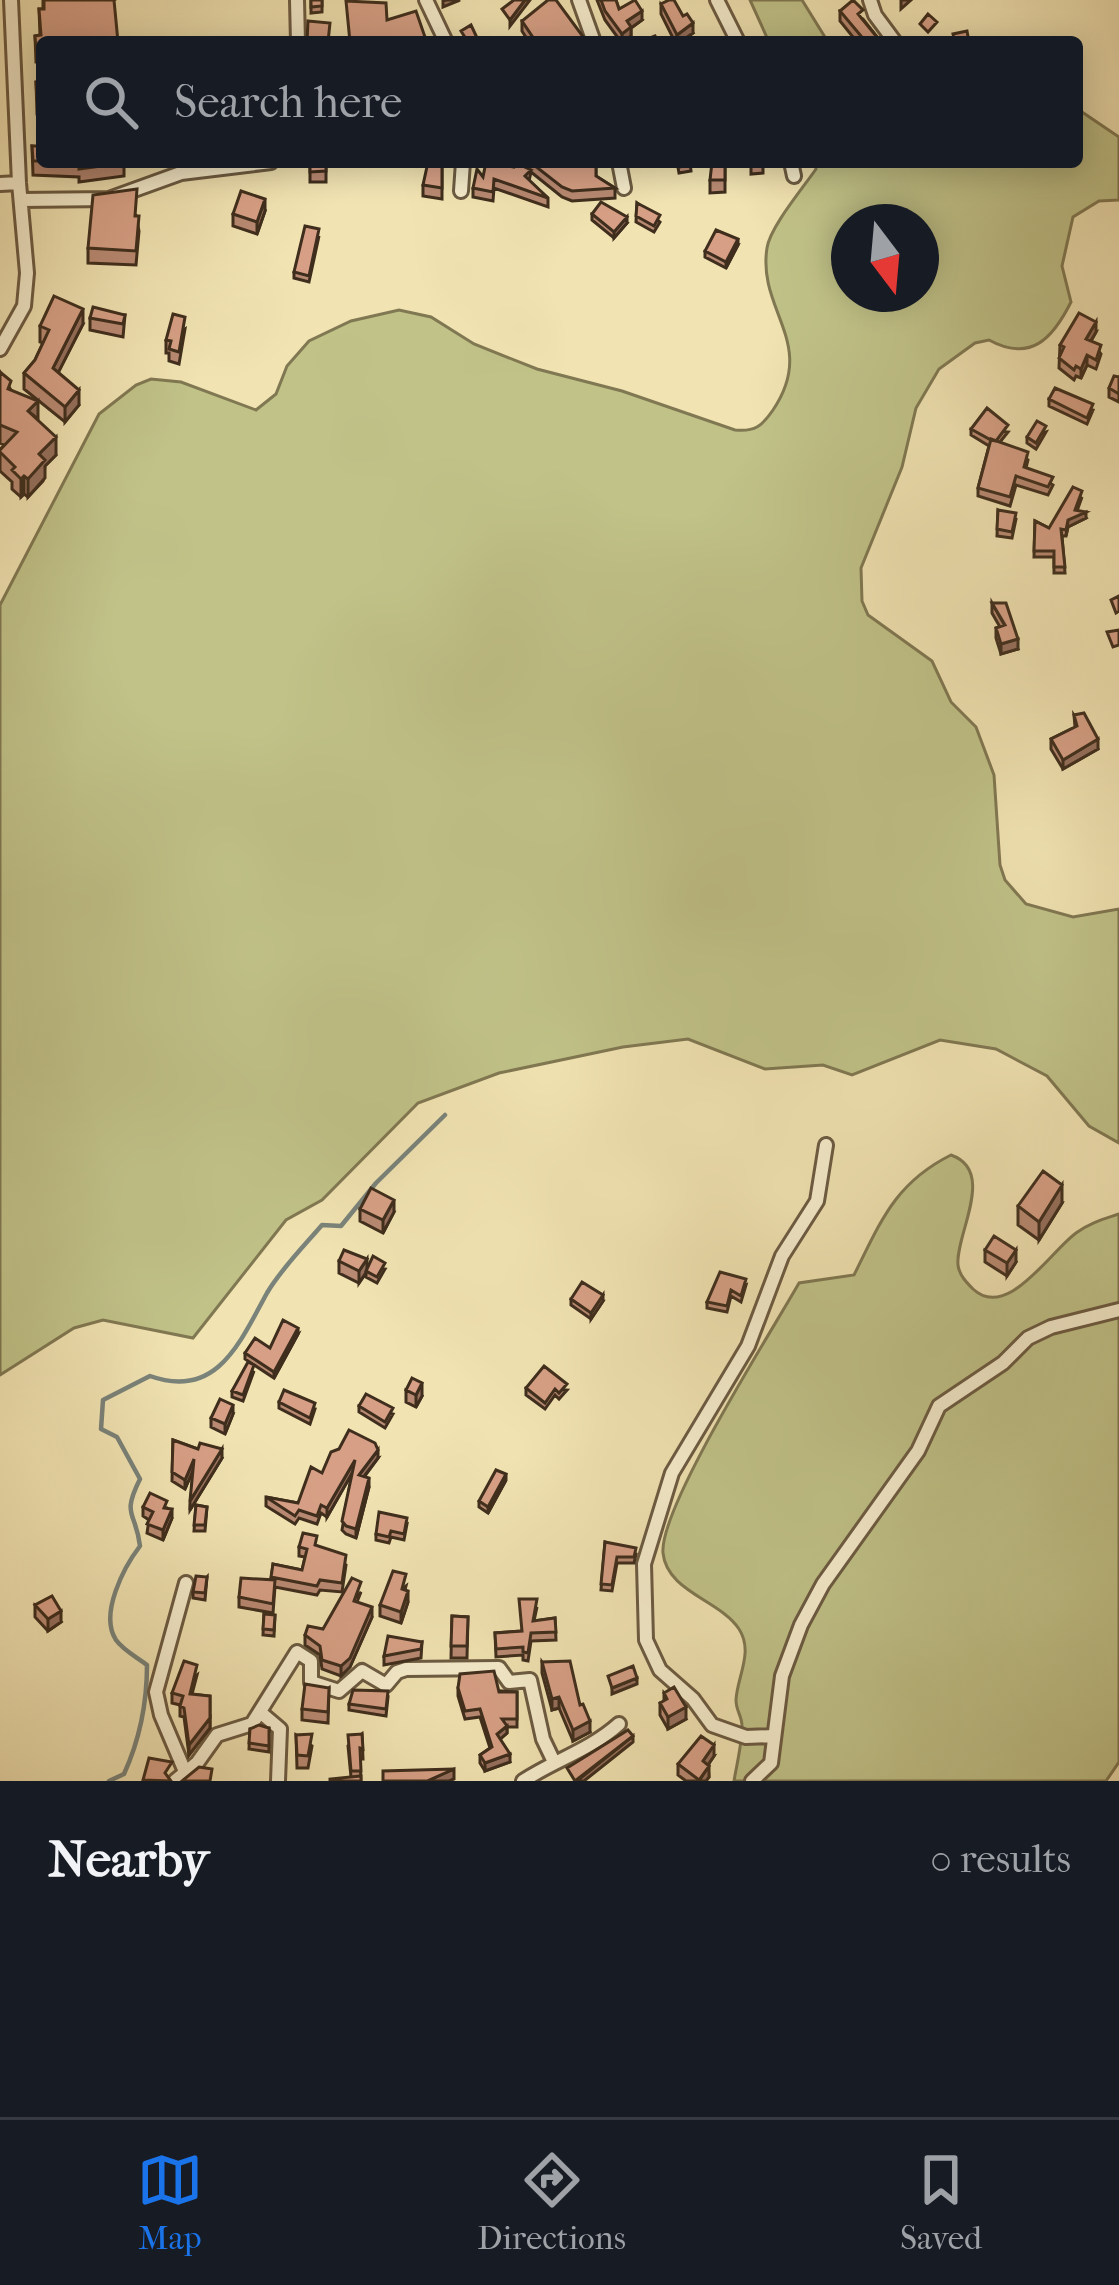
<!DOCTYPE html>
<style>
:root{--surface:#171b24;--page:#20242c;--text:#f1f3f6;--muted:#9ea1a6;--line:#363941;--accent:#1a73e8}
body{margin:0;font-family:"IM FELL French Canon",serif;background:var(--page);color:var(--text)}
.compass{position:absolute;left:831px;top:204px;width:108px;height:108px;border-radius:50%;background:var(--surface);box-shadow:0 6px 30px #0003;rotate:164deg}
.list{margin:0;padding:0;list-style:none}
h2{display:flex;justify-content:space-between;align-items:center;height:156px;margin:0;padding:0 48px;font-size:51px}
h2 small{font-size:39px;font-weight:400;color:var(--muted)}
.icon{flex:none;width:66px;height:66px;fill:none;stroke:currentColor;stroke-width:2;stroke-linecap:round;stroke-linejoin:round}
.map{position:relative;flex:none;width:1119px;height:1781px;overflow:hidden}
.search{position:absolute;background:var(--surface);box-shadow:0 6px 30px #0003;left:36px;right:36px;top:36px;height:132px;display:flex;align-items:center;gap:30px;box-sizing:border-box;padding:0 42px;border-radius:12px;color:var(--muted);font-size:45px}
.sheet{height:336px;background:var(--surface)}
nav{display:flex;justify-content:space-around;align-items:center;box-sizing:border-box;height:168px;border-top:3px solid var(--line);background:var(--surface);font-size:33px;color:var(--muted)}
nav a{display:grid;justify-items:center;gap:6px}
nav .on{color:var(--accent)}
.map>svg:first-child{display:block}
</style>
<div class="map">
<svg width="1119" height="1781" viewBox="0 0 1119 1781">
<rect width="100%" height="100%" fill="#f1e3b2"/>
<filter id="stains"><feTurbulence type="fractalNoise" baseFrequency=".00167" numOctaves="4"/><feColorMatrix values="0 0 0 0 .2 0 0 0 0 .09 0 0 0 0 .02 0 0 0 .5 -.17"/></filter>
<radialGradient id="worn" r=".72"><stop offset=".6" stop-color="#630" stop-opacity="0"/><stop offset="1" stop-color="#630" stop-opacity=".3"/></radialGradient>
<!-- grass -->
<path fill="#c0c288" stroke="#807852" stroke-width="3" fill-rule="evenodd" d="M750,0h52l26,42h-59z
M1077,97l5,15 37,25v63l-20,1 -26,16 -11,49 9,36c-18,36 -40,61 -82,38l-14,3 -36,26 -23,39 -14,59 -41,101 1,33 6,14 64,46 19,41 25,25 18,48 6,90 5,15 21,24 47,13 46,-8v234l-30,-17 -42,-50 -51,-27 -56,-9 -88,35 -29,-10 -58,4 -77,-30 -65,8 -124,26 -81,30 -96,97 -36,20 -93,118 -90,-18 -29,8 -74,47v-770l99,-191 37,-29 15,-6 30,3 75,28 20,-16 11,-28 22,-25 42,-20 48,-11 32,7 43,27 63,25 85,22 113,39c20,2 27,-4 38,-20 45,-67 -16,-99 -6,-162 3,-21 36,-60 49,-79l-1,-7h262zM921,222v72h-72v-72z
M951,1155c46,16 4,80 7,110 1,10 9,18 15,24 34,32 77,-37 103,-56 13,-10 28,-14 43,-19v548l-13,19h-372c3,-18 8,-37 8,-55 0,-10 -6,-15 -6,-26 1,-23 18,-48 3,-71 -19,-29 -72,-37 -76,-76 -4,-45 109,-222 136,-270l55,-8c27,-54 41,-92 97,-120z"/>
<g fill="none" stroke-linecap="round" stroke-linejoin="round">
<!-- stream -->
<path stroke="#7a837a" stroke-width="4.5" d="M109,1781l15,-7c15,-33 23,-72 23,-109 -9,-7 -24,-15 -31,-25 -17,-26 8,-73 24,-94 -4,-35 -19,-29 0,-67l-23,-42 -16,-8 2,-29 47,-24c67,24 90,-34 117,-83 14,-24 37,-47 55,-68l19,1 35,-43 69,-68"/>
<defs>
<path id="minor" d="M297,0l1,42
M426,0l20,42
M579,0l15,42
M717,0l21,42
M870,0l5,15 20,27
M619,162l5,26
M791,162l3,14
M0,184l19,-1
M461,191l2,-29
M21,200l88,-1 72,-26 90,-11
M0,349l24,-43 3,-33 -8,-90 -8,-183
M186,1583l-30,109 5,23 25,59
M260,1712l20,17 -2,52
M774,1736l-28,1 -34,-12 -19,-26 -33,-29 -14,-30 -2,-76 28,-91 76,-127 34,-90 35,-55 9,-56
M175,1781l22,-18 20,-28 35,-11 45,-72 14,9v21l28,9 23,-20 24,14 11,-13 9,-3 93,-1 10,14 21,-2 13,59 11,23
M523,1781c32,-21 67,-31 96,-57
M752,1781l19,-18 11,-87 19,-51 22,-41 95,-133 21,-45 64,-43 25,-25 23,-11 68,-17"/>
</defs>
<!-- minor casing -->
<use href="#minor" stroke="#6c5b42" stroke-width="18"/>
<!-- minor -->
<use href="#minor" stroke="#f6edcd" stroke-width="12"/>
</g>
<!-- wall -->
<path fill="#b98a73" stroke="#3f2e1d" stroke-width="3" d="M43,0h71l-72,42v30l-1,-10h-5l-1,-26 5,-1 -1,-26h4z
M311,0h11v12l-11,1z
M597,0h19l3,9 23,11 -11,8v8l-10,6 -16,-22z
M661,4l32,29 -13,9h-5l-14,-28z
M840,11l23,8 18,23h-24l-17,-21z
M522,21l65,21h-58l-7,-11z
M42,81v33h-5l-1,-32z
M32,146l92,16v14l-45,6v-5l-46,-2z
M310,162h22l-6,1v19h-16z
M442,162v37l-19,-3v-11z
M524,162h72v14l19,12v10l-43,3 -10,-4 -31,-25 -2,9 19,17v9l-54,-19 -1,13 -20,-4v-9l10,-11 31,-10h10z
M677,162h13l1,9 -12,2z
M725,162v30l-15,1v-13z
M751,162h12v11l-12,1z
M637,203l23,19 -6,10 -18,-10z
M265,211l-8,23 -24,-8v-12z
M592,214l35,9 -13,15 -22,-18z
M136,216l3,15 -3,34 -48,-2v-15z
M319,236l-10,46 -15,-4v-6z
M738,245l-12,23 -21,-11v-6z
M125,315l-2,22 -33,-7v-12z
M83,324l-25,48 21,33 -14,17 -41,-33v-16l11,-13 8,-17 -3,-1v-16z
M185,329l-6,35 -10,-3v-8h-3v-13z
M1096,332l-5,9 10,13 -5,15 -9,-4 -6,13 -5,-2 -2,4 -15,-12 1,-23z
M0,372l11,18 26,30 19,35 -11,11 -2,15 -15,16 -4,-3 -3,3 -9,-8v-7l-12,-11v-21l4,-5 -4,-2z
M1119,377v25l-10,-5v-9z
M1049,399l44,11 -6,14 -38,-18z
M971,429l37,3 -8,10 28,18 -2,8 27,17 -5,10 -32,-10 -6,21 -32,-10v-8l11,-42 -18,-11z
M1046,432l-10,17 -9,-6v-6z
M1082,497l-5,14 9,7 -18,9 -2,9h-4l3,37h-11v-16h-20l1,-36 14,7z
M998,510l18,9 -4,19 -15,-2z
M992,603l26,46 -17,5 -5,-16v-10l4,-1 -8,-14z
M1074,715l24,34 -35,20 -12,-20v-10l24,-12z
M1062,1203l-23,37 -21,-15v-19z
M360,1209l34,3 -11,21 -23,-12z
M985,1250l31,12 -9,14 -22,-14z
M339,1261l28,7 18,1 -8,14 -11,-6v-4l-7,10 -20,-10z
M746,1285l-5,17 -10,-6 -4,16 -20,-4v-6z
M571,1299l32,2 -12,18 -20,-14z
M298,1334l-24,44 -29,-19v-6l25,-5z
M254,1371l-11,30 -11,-4v-6z
M526,1388l41,2 -8,9 -4,-4 -10,14 -19,-14z
M406,1390l16,6 -6,11 -10,-5z
M279,1402l36,7 -5,15 -31,-16z
M359,1406l34,8 -8,14 -26,-16z
M233,1414l-8,20 -14,-7v-9z
M173,1440l49,18 -32,52 3,-40 -8,19 -13,-8z
M378,1458l-14,19 5,10 -13,51 -10,-4 -4,-4 10,-57 -25,44 -6,-4 -4,11 -18,-6 -4,6 -29,-18v-9l32,6 24,-30z
M506,1480l-18,33 -9,-6v-6z
M196,1505l11,2 -2,24h-11z
M143,1507l24,1 5,10 -9,22 -16,-7 2,-13 -6,-4z
M407,1524l-3,16 -13,-3 -2,6 -13,-3v-6z
M605,1542l31,12 -2,9h-17l-5,28 -11,-1z
M317,1546l29,19 -4,27 -22,-2 -3,5 -42,-8 -2,26 -34,-6v-10l32,-17 2,-16 29,6 3,-13 -6,-1v-9z
M207,1577l-2,23 -12,-2v-6z
M406,1586l-1,4 3,12 -7,21 -21,-7v-11z
M361,1592l-4,10 15,15 -22,50 -9,9 -19,-7 -2,-14 -15,-10v-10l18,-6z
M35,1605l26,17 -13,9 -13,-14z
M537,1607l-3,14 21,-3 1,22 -25,1 -3,20 -5,-1v-5l-27,2 -1,-24 26,-2z
M264,1614l11,1 -1,21 -11,-1z
M452,1616l16,1 -1,41h-16z
M422,1642l-1,16 -37,7v-9z
M542,1662l48,70 -17,9 -14,-33 -7,2 -10,-37z
M197,1675l-5,19 18,2v32l-21,27 -5,-38 -4,-1v-11l-8,-2v-10z
M329,1688l-1,35 -26,-3v-11z
M458,1688l59,4v35h-10v6l-7,6 10,23 -25,9 -5,-8v-8l10,-7 -10,-31 -15,2 -7,-23z
M664,1693l22,26 -18,10 -8,-14v-12l4,-2z
M388,1697l-2,19 -37,-6v-6z
M269,1728v24l-20,-3 1,-20z
M362,1734l1,25h-3l1,22 -10,-4 -3,-31z
M296,1735l16,11 -4,22h-11z
M714,1756l-6,9 1,12 -3,4h-20l-8,-6v-11z"/>
<!-- shaded-wall -->
<path fill="#96705e" stroke="#3f2e1d" stroke-width="3" d="M446,0h14l-17,7v-6z
M525,0h5l-20,26v-6z
M901,0h10l-10,9z
M642,11v9l-11,8v8l-9,6v-8l5,-13z
M693,23v10l-13,9h-3v-7z
M265,199v12l-8,23v-12z
M627,217v6l-13,15v-6z
M738,239v6l-12,23v-6z
M83,309v15l-30,59v-15z
M1096,322v10l-10,17v-10z
M1087,355v10l-6,13v-9z
M79,390v15l-14,17v-15z
M38,401v18l-10,-8z
M56,437v18l-11,11v12l-17,19v-18l11,-25z
M24,476v18l-3,3v-18z
M1086,512v6l-18,9 -2,9 2,-16z
M1018,639v10l-17,5v-10z
M1098,739v10l-35,20v-9z
M1062,1185v18l-23,37v-18z
M394,1200v12l-11,21v-13z
M1016,1250v12l-9,14v-13z
M367,1259v12l-8,12v-12z
M603,1295v6l-12,18v-6z
M298,1328v6l-24,44v-6z
M422,1383v13l-6,11v-12z
M233,1405v9l-8,20v-10z
M222,1449v9l-32,52v-9z
M378,1450v8l-19,25v-8z
M194,1459v9l-9,21v-9z
M355,1460v8l-28,49v-9z
M506,1474v6l-18,33v-6z
M369,1478v9l-13,51v-9z
M172,1509v9l-9,22v-10z
M408,1591v11l-7,21v-11z
M372,1607v10l-22,50 -9,9v-10z
M61,1611v11l-13,9v-12z
M637,1678v6l-25,10v-6z
M559,1697v11l-7,2v-11z
M686,1707v12l-18,10v-12z
M210,1718v10l-21,27v-10z
M590,1721v11l-17,9v-11z
M507,1726v7l-10,9v-8z
M633,1736v6l-49,39h-7z
M714,1745v11l-11,16v-11z
M510,1754v8l-25,9v-8z
M709,1766v11l-3,4h-7z
M454,1769v10l-5,2h-22z"/>
<!-- building -->
<path fill="#d7a086" stroke="#3f2e1d" stroke-width="3" d="M44,0h70l4,42h-76v17l-1,-11 -5,1 -1,-13 6,-1 -2,-26h5z
M311,0h11v6l-11,1z
M514,0h11l-15,20 -8,-11z
M548,0h8l31,42h-57l4,-3 -12,-18z
M601,0h15l3,9 16,-9 7,11 -15,10 4,6 -9,7 -17,-23z
M669,0h5l9,16 4,-2 6,9 -16,12 -16,-31z
M853,0l10,10 -5,4 23,28h-15l-26,-31z
M346,1l40,2 1,17 29,-9 9,26 -13,5h-62z
M928,14l9,8 -9,10 -8,-8z
M308,21l22,2 -2,19h-21z
M471,25l8,17h-11l-7,-11z
M967,31l2,11h-14l-2,-8z
M655,36l3,6h-12l-1,-2z
M239,39v3h-33z
M42,81v19h-5l-1,-18z
M32,146h10v15h-9z
M55,162h69v1l-45,6v-6z
M310,162h16v9l-16,1z
M428,162h14v26l-19,-3z
M486,162l28,5 2,-4 15,7 -6,6 23,22 -54,-19 -1,13 -20,-4 4,-19 6,8z
M530,162h66v14l19,12 -43,3 -10,-4z
M678,162h12l1,3 -12,2z
M712,162h13v18h-15z
M137,189l-2,27h4l-3,35 -48,-3 5,-53z
M241,191l24,8 -8,23 -24,-8z
M601,202l26,15 -13,15 -22,-18z
M637,203l23,12 -6,11 -18,-10z
M305,226l14,3 -10,47 -15,-4z
M716,230l22,9 -12,23 -21,-11z
M54,296l29,13 -30,59 26,22 -14,17 -41,-34 11,-13 14,-30 -9,-4z
M93,307l32,8 -2,9 -33,-6z
M1079,313l17,9 -10,17 15,6 -5,15 -9,-5 -6,14 -5,-3 -2,4 -15,-12 5,-11 -4,-2z
M173,314l12,3 -6,35 -10,-3 2,-8 -5,-1z
M0,372l11,9 -3,8 30,12 -10,10 28,26 -17,17 6,6 -17,19 -4,-3 -3,3 -9,-9 3,-3 -15,-15v-2l17,-18 -17,-7z
M1114,376l5,1v17l-10,-6z
M1055,388l38,16 -6,14 -38,-19z
M987,408l21,17 -12,16 -5,-1 -20,-11z
M1037,421l9,5 -10,17 -9,-6z
M991,439l37,13 -4,15 29,10 -5,10 -32,-11 -6,21 -32,-9z
M1073,487l9,4 -7,19 11,2 -18,8 -2,10 -5,-1 4,38h-11v-16h-20l1,-30 14,7z
M998,510l18,3 -4,19 -15,-3z
M1119,596v15l-3,2 -5,-13z
M992,603h14l12,36 -17,5 -5,-16 9,-3z
M1119,630v15l-6,2 -6,-15z
M1084,713l14,26 -35,21 -12,-21 26,-13 -3,-11z
M1043,1171l19,14 -23,37 -21,-16z
M371,1188l23,12 -11,20 -23,-11z
M994,1236l22,14 -9,13 -22,-13z
M344,1250l23,9 -8,12 -20,-10z
M373,1256l12,7 -8,14 -11,-6z
M720,1272l26,7 -5,17 -10,-6 -4,16 -20,-4z
M582,1282l21,13 -12,18 -20,-14z
M283,1320l15,8 -24,44 -29,-19 10,-15 15,10z
M248,1362l6,3 -11,30 -11,-4z
M544,1366l23,18 -8,9 -4,-4 -10,14 -19,-15z
M412,1378l10,5 -6,12 -10,-5z
M284,1390l31,13 -5,15 -31,-16z
M366,1394l27,14 -8,14 -26,-16z
M220,1399l13,6 -8,19 -14,-6z
M349,1430l26,13 3,7 -19,25 10,3 -13,51 -10,-3 -4,-5 13,-61 -28,48 -6,-3 -4,11 -18,-6 -4,6 -29,-19 32,6 13,-36 11,6 9,-21 8,-3z
M173,1440l25,9 2,-6 22,6 -32,52 4,-42 -9,21 -13,-8z
M496,1470l10,4 -18,33 -9,-6z
M150,1493l17,8 -3,7 8,1 -9,21 -16,-6 6,-12 -10,-5z
M196,1505l11,2 -2,18h-11z
M379,1512l28,6 -3,16 -13,-3 -2,6 -13,-3z
M303,1533l14,3 -2,9 31,10 -4,28 -22,-3 -3,6 -46,-9 2,-13 29,6 5,-21 -8,-2z
M605,1542l31,6 -2,9h-17l-5,28 -11,-1z
M393,1571l13,3 -4,15 6,2 -7,21 -21,-7z
M196,1576l11,1 -2,16 -12,-1z
M241,1578l34,2 -2,24 -34,-7z
M352,1578l9,4 -7,19 18,6 -22,51 -9,8 -19,-6 -2,-14 -15,-11 3,-9 15,3z
M52,1596l9,15 -13,8 -13,-14z
M519,1599h18l-4,22 22,-3 1,14 -25,1 -3,20 -5,-1v-5l-27,2 -1,-16 27,-2z
M264,1614l11,1 -1,15 -11,-1z
M452,1616l16,1 -1,29h-16z
M388,1636l34,6 -1,7 -37,7z
M184,1661l13,4 -7,29 20,2v22l-21,27 -5,-37 -4,-2 3,-10 -11,-3z
M570,1661l10,44 3,-1 7,17 -17,9 -14,-33 -7,2 -10,-37z
M633,1666l4,12 -25,10 -4,-12z
M494,1671l5,21h18v27h-15l5,7 -10,8 13,20 -25,9 -5,-8 12,-8 -12,-38 -15,2 -7,-23 2,-14z
M305,1684l24,4 -1,24 -26,-3z
M674,1687l12,20 -18,10 -8,-14 7,-4 -3,-6z
M353,1690l35,1 -2,18 -37,-5z
M259,1725l10,3v18l-20,-3 1,-14z
M628,1730l5,6 -58,45 -8,-13z
M312,1734l-4,22 -11,-1 -1,-20z
M362,1734l1,15 -3,-1 1,23h-10l-3,-36z
M701,1736l13,9 -11,16 6,5 -10,14 -21,-16z
M149,1758l23,4 -7,11 6,8 -28,-1z
M199,1767l13,2 -2,12h-28z
M454,1769l-27,12h-44v-10z
M361,1776v5h-31v-2z"/>
<rect width="100%" height="100%" filter="url(#stains)"/>
<rect width="100%" height="100%" fill="url(#worn)"/>
</svg>
<svg class="compass" viewBox="-18 -18 36 36"><path d="M0-13l5 13h-10z" fill="#e53935"/><path d="M0 13l5-13h-10z" fill="#9ea1a6"/></svg>
<div class="search"><svg class="icon" aria-label="search" viewBox="0 0 24 24"><circle cx="10" cy="10" r="6"/><path d="M15 15l6 6"/></svg>Search here</div>
</div>
<section class="sheet">
<h2>Nearby<small>0 results</small></h2>
<ul class="list">
</ul>
</section>
<nav>
<a class="on"><svg class="icon" aria-label="map" viewBox="0 0 24 24"><path d="M3 6l6-2 6 2 6-2v14l-6 2-6-2-6 2zM9 4v14M15 6v14"/></svg>Map</a>
<a><svg class="icon" aria-label="directions" viewBox="0 0 24 24"><path d="M12 3l9 9-9 9-9-9zM9 14v-3h6M13 9l2 2-2 2"/></svg>Directions</a>
<a><svg class="icon" aria-label="saved" viewBox="0 0 24 24"><path d="M7 4h10v16l-5-4-5 4z"/></svg>Saved</a>
</nav>
